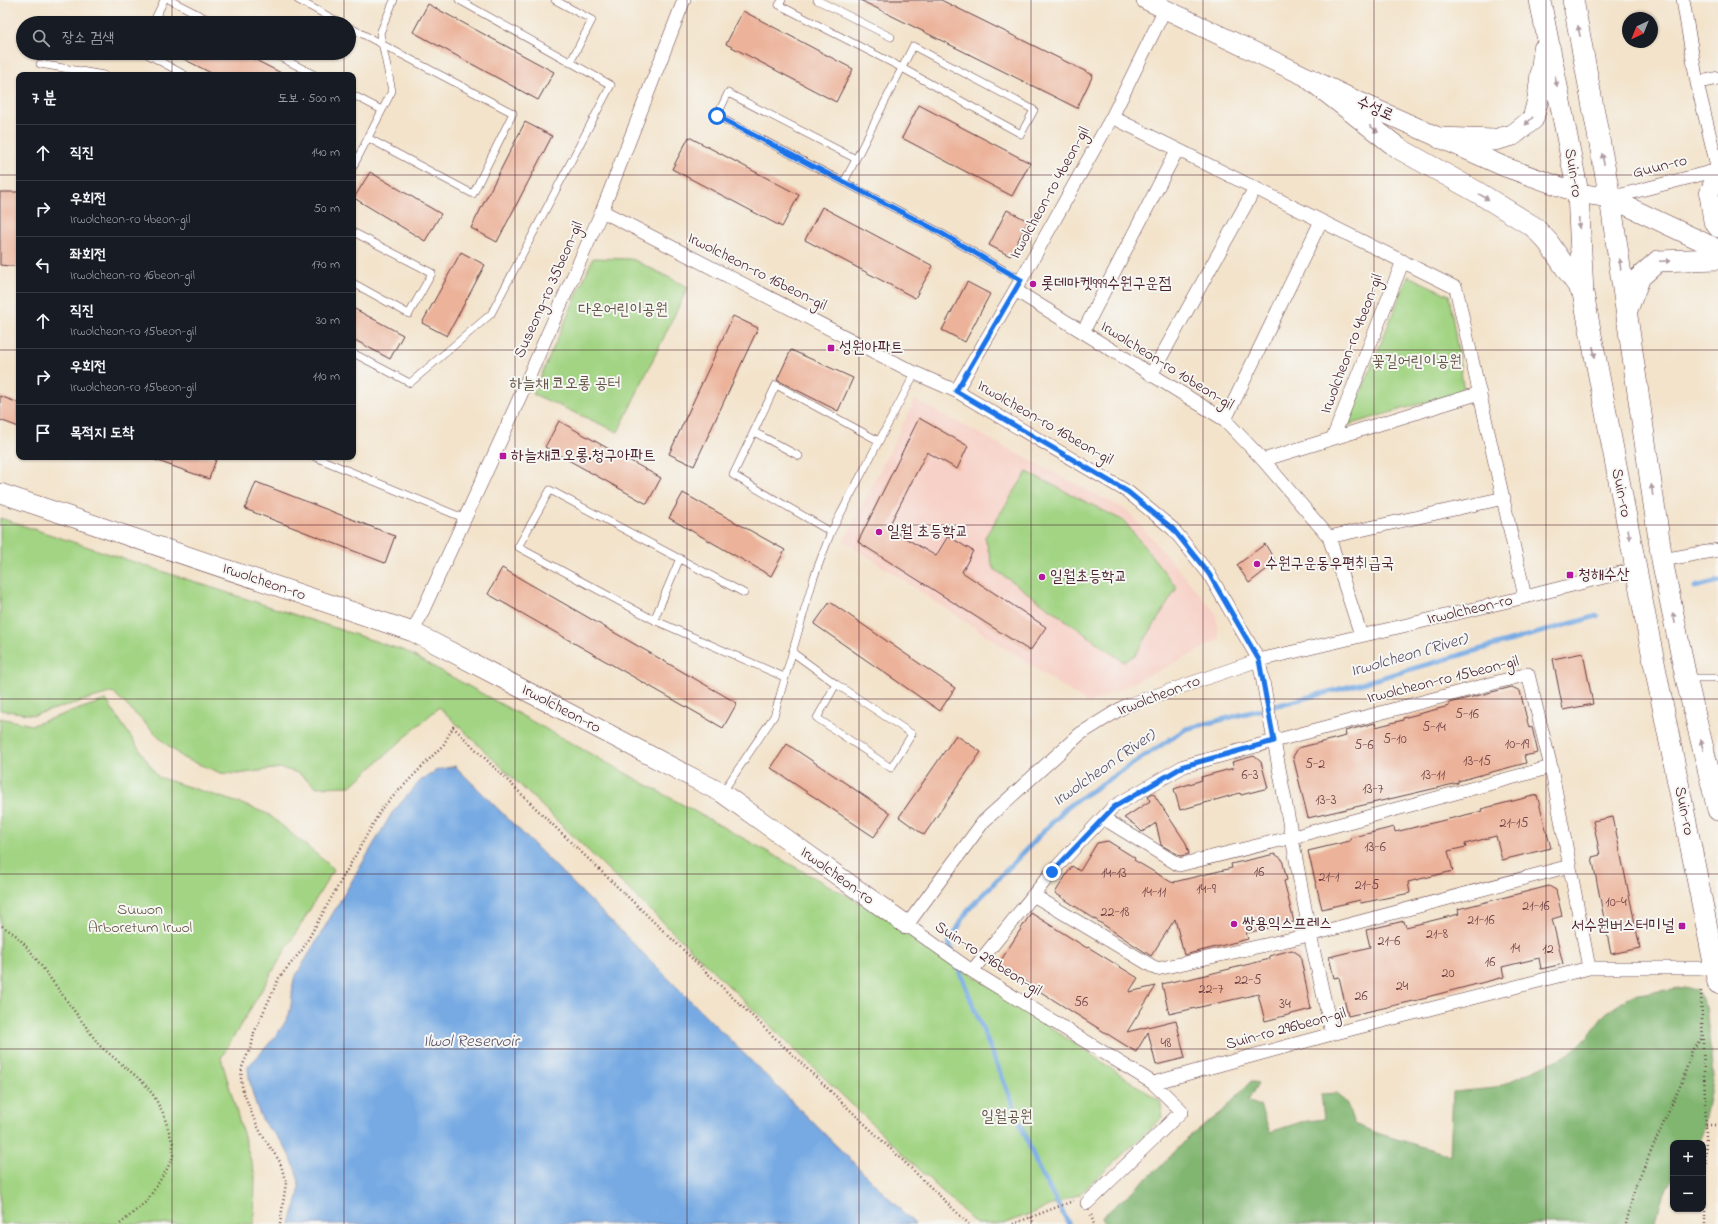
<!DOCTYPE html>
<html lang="ko">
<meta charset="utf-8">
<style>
:root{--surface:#171b24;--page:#20242c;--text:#f1f3f6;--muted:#9ea1a6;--line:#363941}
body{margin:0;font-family:"Indie Flower","Poor Story",sans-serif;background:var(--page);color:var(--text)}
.controls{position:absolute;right:12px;bottom:12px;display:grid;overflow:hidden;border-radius:8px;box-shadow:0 1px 3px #0004}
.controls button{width:36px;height:36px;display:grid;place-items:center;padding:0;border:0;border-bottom:1px solid var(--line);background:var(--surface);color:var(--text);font:20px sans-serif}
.compass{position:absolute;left:1622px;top:12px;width:36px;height:36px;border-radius:50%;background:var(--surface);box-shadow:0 1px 3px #0004;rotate:223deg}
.stop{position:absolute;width:12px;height:12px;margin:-9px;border:3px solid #1a73e8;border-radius:50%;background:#fff}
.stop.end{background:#1a73e8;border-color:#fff;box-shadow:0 1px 4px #0008}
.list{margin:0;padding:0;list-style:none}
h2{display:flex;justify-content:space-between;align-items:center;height:52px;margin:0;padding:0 16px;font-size:17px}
h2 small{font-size:13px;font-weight:400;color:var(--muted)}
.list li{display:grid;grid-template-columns:26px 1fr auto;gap:12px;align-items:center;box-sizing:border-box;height:56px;padding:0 16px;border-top:1px solid var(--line)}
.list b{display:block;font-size:15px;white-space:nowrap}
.list p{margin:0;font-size:13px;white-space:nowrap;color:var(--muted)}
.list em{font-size:13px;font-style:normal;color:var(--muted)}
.icon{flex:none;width:22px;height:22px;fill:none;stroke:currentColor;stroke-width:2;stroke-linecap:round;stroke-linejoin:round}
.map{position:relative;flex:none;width:1718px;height:1224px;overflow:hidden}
.search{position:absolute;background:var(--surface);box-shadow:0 1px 3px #0004;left:16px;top:16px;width:340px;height:44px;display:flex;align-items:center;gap:10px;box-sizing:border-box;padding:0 14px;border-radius:22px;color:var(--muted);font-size:15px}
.panel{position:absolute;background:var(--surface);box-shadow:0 1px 3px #0004;left:16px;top:72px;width:340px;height:388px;border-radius:8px}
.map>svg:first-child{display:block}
</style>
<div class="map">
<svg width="1718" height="1224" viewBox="0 0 1718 1224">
<rect width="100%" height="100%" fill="#f6f6f2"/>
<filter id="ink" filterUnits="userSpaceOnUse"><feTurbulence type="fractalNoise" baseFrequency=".025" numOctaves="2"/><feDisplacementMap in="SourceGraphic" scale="8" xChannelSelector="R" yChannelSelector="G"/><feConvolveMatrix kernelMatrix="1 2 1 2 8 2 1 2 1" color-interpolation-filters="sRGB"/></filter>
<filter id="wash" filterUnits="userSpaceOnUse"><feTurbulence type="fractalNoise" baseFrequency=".012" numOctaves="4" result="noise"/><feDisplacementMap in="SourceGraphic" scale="16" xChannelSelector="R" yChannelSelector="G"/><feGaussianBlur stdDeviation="0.9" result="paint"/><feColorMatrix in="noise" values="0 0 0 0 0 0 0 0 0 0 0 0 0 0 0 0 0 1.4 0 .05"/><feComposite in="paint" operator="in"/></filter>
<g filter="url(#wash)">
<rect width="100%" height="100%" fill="#f3e3cb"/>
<!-- built -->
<path fill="#f7d1c7" d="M915,400l213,111 88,102 3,26 -34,19 -96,46 -245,-163z"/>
<!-- green -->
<path fill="#a2d483" stroke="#767a57" d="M593,258l39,1 56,28 -70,145 -85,-38z
M1408,276l41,19 15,96 -116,34z
M1027,472l97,49 53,67 -41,66 -12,8 -131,-94 -8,-31z
M0,518l405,133 484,268 271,182 3,16 -83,77 -76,30h-28l-537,-517 -88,79 -34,1 -19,-14 -18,-5 -42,6 -17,-1 -38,-15 -17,-14 -53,-52 -79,23 -34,-5z
M106,700l52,77 84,27 26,10 66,55 -113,189 34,117 -1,49h-254v-506l32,7z"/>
<!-- forest -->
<path fill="#81b671" stroke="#666a4e" d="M1685,987l11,3 10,16 7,71 -13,66h-27v38l-9,10 -9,33h-551l-2,-7 56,-48 32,-33 32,-24 29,-31 7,2 -10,18 12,5 10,26 31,-10 23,-3 -3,-25 16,-1 10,11 7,20 26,10 70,21 3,-63 42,-4 72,-33 17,-14 22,-28 27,-18z"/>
<!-- water -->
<path fill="#77aae3" stroke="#606487" d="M455,766l460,458h-625c3,-13 10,-26 9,-39 0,-12 -12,-36 -19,-45 -4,-5 -9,-9 -13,-13 -10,-12 -19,-47 -19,-61 11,-10 32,-34 39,-47 6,-11 4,-28 7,-40l98,-166 28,-32 17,-11z"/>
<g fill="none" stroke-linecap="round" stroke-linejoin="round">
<!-- stream -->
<path stroke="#77aae3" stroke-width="5" d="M1695,587l23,-6
M953,953l-4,-10 19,-33 100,-104 118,-77 173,-45 238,-68
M957,965l82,205 30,54"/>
</g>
<g id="blocks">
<!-- building -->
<path fill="#ecb29a" d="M860,0h81l152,75 -16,33z
M428,4l126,68 -16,28 -125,-68z
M743,11l110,58 -17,33 -110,-58z
M172,53h70l43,22h-70z
M919,105l111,58 -18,33 -110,-58z
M525,122l27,14 -55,106 -26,-14z
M689,137l110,58 -17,32 -110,-58z
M370,172l71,42 -16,27 -71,-43z
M0,192h19v75l-19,-2z
M822,207l111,59 -18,32 -110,-58z
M1007,210l21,11 -18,35 -21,-11z
M461,252l24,13 -38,71 -25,-13z
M967,282l23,12 -25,48 -23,-12z
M353,308l50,27 -13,24 -37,-20z
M733,316l25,12 -64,138 -25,-12z
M791,350l62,28 -15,33 -61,-31z
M0,396l19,7v24l-19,-7z
M919,418l49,28 -11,23 -30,-17 -39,76 48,28 12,-20 25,15 -11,21 84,55 -16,24 -172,-109z
M559,421l102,57 -14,26 -102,-57z
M152,457h65l-8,22 -57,-20z
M256,482l139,54 -10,27 -140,-54z
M683,493l102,57 -14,26 -102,-58z
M1265,544l11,18 -27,21 -12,-18z
M502,568l235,135 -14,25 -235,-134z
M830,602l125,86 -15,23 -126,-87z
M1583,653l10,51 -30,6 -10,-51z
M1512,687l8,4 9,37 3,-1 6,26 -14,3 2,7 -68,18v2l-150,35 -15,-61 5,-9 48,-12 -1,-5 30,-8 1,4 27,-7v-2l46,-12v-3z
M956,735l25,17 -57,83 -25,-18z
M787,744l103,69 -16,24 -103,-69z
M1254,756l7,6 7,26 -27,7 -1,-2 -60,17 -6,-21 28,-9 -1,-3 33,-9 -2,-6z
M1153,793l33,50 3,11 -8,2 -20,-11 -5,-22 -14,9 -7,-7 -11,-7 26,-17 -2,-5z
M1537,795l14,53 -49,12 -6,-24 -31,8 1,3 -18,4 5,20 -45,11 2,11 -49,10 -1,-3 -38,9 -14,-58 42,-10v-3l44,-11 1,5 87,-21 -1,-2z
M1613,817l27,131 -29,6 -19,-97 8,-2 -7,-34z
M1108,841l27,17 -1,2 37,22 4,1 -1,-1 58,-14 -1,-4 44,-10 7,5 5,21 -3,1 10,41 -48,11 2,6 -64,16 -9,-36 -24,37 -96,-63 17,-27 8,5 17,-28z
M1549,886l7,4 6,26 -10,3 11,45 -22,5 -2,-11 -37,9 2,10 -77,20v1l-79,18 -9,-39 -5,1 -5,-21 41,-10 -4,-17 38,-9 2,6 53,-13 -1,-5z
M1031,913l56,35 1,-1 50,31 -9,14 27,-6 -29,46 49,-12 9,38 -29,7 -8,-33 -12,20 -138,-87z
M1292,950l8,5 11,54 -46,12 -7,-27 -89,20 -7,-30 22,-5 1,1 85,-21 -1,-3z"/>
</g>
</g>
<g filter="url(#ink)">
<use href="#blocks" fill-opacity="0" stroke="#633c43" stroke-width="1"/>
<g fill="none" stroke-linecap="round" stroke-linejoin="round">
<defs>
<path id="lane" d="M170,0l45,23
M298,0l43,23
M555,0l37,20 -22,43
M782,0l-3,5 123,63 119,66 13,-24 -121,-64 -57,113
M817,0l74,37
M153,23l11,-23
M349,27l164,86 -40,81 -105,-56
M145,53l40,22
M272,53l43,22
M40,64l64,11
M353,95l29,15
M353,167l39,-76 -12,-58 14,-33
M844,182l12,-23 -128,-66 -11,23 219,114 85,50
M353,232l79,41 -23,41 -56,-31
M353,353l57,30 81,-69 120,-229 -152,-85
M754,432l45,24
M315,457l151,62
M831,532l-98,-57 43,-90 103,56
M744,593l-194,-103 -32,57 136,73 130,57
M654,620l26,-62
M792,652l44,32 76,50 -21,34 -74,-50 19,-34
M1688,678h30
M722,793l52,-77 40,-139 17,-45 84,-159"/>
<path id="street" d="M1683,0l14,83 21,87
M1697,83l21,-5
M1112,117l53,-108
M1610,198l108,-28
M602,211l313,162 41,18 172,101 45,37 36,45 50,86 15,81 -90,25 -71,41 -61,65 -80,99
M1015,290l210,130 38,40 66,77 32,98
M1083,332l94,-182
M1151,375l104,-187
M956,391l65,-111 91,-163 344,171 69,309
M1225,420l96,-199
M1333,438l70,-177
M1263,460l217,-67
M1329,537l175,-39
M1662,560l56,-10
M1636,569l-111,28 -266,63 -134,46 -45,28 -96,87 -77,104 65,46 181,112 179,-49 257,-66h126
M413,632l90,-197 99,-224 82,-211
M1103,818l76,47 114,-28 258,-70
M1033,895l124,74 153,-34 260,-69
M1332,1034l-22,-99 -36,-194 254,-67 23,93 38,201
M1087,1203l95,-92 -29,-28"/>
<path id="secondary" d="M1146,0l205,98 154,69 73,26 32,5 108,51
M1718,170l-9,24 4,27 5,7
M0,493l413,139 309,161 185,132"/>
<path id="primary" d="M1540,0l38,193 5,100 68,354 67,336
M1573,0l37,198 52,362 24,118 32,132
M1310,79l88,69 79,44 57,35 14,15 35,51
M1440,138l54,2 19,-5 20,-16 5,-20 6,-50
M1627,310l13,-33 18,-16 60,-2"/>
</defs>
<!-- lane casing -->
<use href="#lane" stroke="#633c43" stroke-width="8"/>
<!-- street casing -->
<use href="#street" stroke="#633c43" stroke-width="14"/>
<!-- secondary casing -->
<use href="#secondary" stroke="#633c43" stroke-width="20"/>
<!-- primary casing -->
<use href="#primary" stroke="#633c43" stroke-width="22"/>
<!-- path -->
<path stroke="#633c43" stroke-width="2.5" stroke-dasharray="1 3" stroke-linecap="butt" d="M2,926l15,10 14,16 69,94 43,36 11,14 9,17 10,31v13l-6,12 -20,32 -27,23
M1701,991l5,134 -1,99
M1706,1125h12
M1091,1215l3,9
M1031,1217l3,7
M280,1224l6,-41 -6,-21 -18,-27 -8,-16 -11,-28 -2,-12 1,-12 10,-23 2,-11 25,-55 23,-28 80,-142 62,-64 9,-17 102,100 414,397
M1013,1224l60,-23
M1626,1224l9,-37 47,-105 10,-32 10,-12"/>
<!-- lane -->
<use href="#lane" stroke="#fff" stroke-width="7"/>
<!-- street -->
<use href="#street" stroke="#fff" stroke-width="13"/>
<!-- secondary -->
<use href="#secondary" stroke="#fff" stroke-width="19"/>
<!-- primary -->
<use href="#primary" stroke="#fff" stroke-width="21"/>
</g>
<!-- one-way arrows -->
<defs><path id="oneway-solid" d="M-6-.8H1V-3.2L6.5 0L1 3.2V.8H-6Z"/></defs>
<g fill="#ae9aa0">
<use href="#oneway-solid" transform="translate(1579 31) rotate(-101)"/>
<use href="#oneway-solid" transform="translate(1556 81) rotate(79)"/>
<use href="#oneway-solid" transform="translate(1529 121) rotate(134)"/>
<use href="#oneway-solid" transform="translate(1374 129) rotate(38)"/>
<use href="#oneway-solid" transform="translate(1603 159) rotate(-101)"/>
<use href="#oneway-solid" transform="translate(1484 197) rotate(31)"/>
<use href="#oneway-solid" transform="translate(1579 223) rotate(87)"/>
<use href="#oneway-solid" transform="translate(1665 261) rotate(-2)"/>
<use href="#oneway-solid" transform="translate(1620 264) rotate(-98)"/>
<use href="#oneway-solid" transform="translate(1594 352) rotate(79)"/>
<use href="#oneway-solid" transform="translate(1652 490) rotate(-98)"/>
<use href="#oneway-solid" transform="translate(1629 534) rotate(79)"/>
<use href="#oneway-solid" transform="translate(1674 618) rotate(-102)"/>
<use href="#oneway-solid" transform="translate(1702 745) rotate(-104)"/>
</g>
</g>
<g fill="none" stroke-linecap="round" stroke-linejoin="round" filter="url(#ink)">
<!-- route -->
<path stroke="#1a73e8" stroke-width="5" d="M717,116l219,114 85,50 -65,111 172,101 45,37 36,45 50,86 15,81 -90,25 -70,41 -62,65"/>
</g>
<!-- grid -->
<path fill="none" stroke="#4a1f2b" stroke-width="1" stroke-opacity="0.55" d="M172,0v23M344,0v23M515,0v1224M687,0v1224M859,0v1224M1031,0v1224M1203,0v1224M1374,0v1224M1546,0v1224M172,53v22M344,53v22M0,175h19M353,175h1365M0,350h19M353,350h1365M172,457v767M344,457v767M0,525h1718M0,699h1718M0,874h1718M0,1049h1718"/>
<!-- markers -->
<g fill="#b5179e" stroke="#f6f6f2" stroke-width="1.5">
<circle cx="1033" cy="284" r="4"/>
<rect x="827" y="344" width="8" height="8" rx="2"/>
<rect x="499" y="452" width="8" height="8" rx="2"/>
<circle cx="879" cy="532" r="4"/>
<circle cx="1257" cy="564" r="4"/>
<rect x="1566" y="571" width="8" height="8" rx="2"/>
<circle cx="1042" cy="577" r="4"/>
<circle cx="1234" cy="924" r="4"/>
<rect x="1678" y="922" width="8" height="8" rx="2"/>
</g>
<g text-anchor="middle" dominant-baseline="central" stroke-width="4" stroke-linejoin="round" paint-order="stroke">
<!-- number labels -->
<g font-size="14" fill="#724447">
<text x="1467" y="714">5-16</text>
<text x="1434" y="727">5-14</text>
<text x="1395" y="739">5-10</text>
<text x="1517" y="744">10-19</text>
<text x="1364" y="745">5-6</text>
<text x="1477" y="761">13-15</text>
<text x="1315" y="764">5-2</text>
<text x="1250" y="775">6-3</text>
<text x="1433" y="775">13-11</text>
<text x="1373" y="789">13-7</text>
<text x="1326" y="800">13-3</text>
<text x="1514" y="823">21-15</text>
<text x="1375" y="847">13-6</text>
<text x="1259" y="872">16</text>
<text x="1114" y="873">14-13</text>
<text x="1329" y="877">21-1</text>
<text x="1367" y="885">21-5</text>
<text x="1206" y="889">14-9</text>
<text x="1154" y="892">14-11</text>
<text x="1616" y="902">10-4</text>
<text x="1536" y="906">21-16</text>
<text x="1115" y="912">22-18</text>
<text x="1481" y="920">21-16</text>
<text x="1437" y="934">21-8</text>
<text x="1389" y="941">21-6</text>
<text x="1515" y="948">14</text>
<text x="1548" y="949">12</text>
<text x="1490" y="962">16</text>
<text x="1448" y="973">20</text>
<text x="1248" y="980">22-5</text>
<text x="1402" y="986">24</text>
<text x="1211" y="989">22-7</text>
<text x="1361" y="996">26</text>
<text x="1081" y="1002">56</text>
<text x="1285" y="1004">34</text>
<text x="1166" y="1043">48</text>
</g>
<!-- street labels -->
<g font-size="16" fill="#4a1f2b" stroke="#f6f6f2">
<text transform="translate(1375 109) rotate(24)">수성로</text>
<text transform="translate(1660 167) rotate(-14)">Guun-ro</text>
<text transform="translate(1573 173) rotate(81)">Suin-ro</text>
<text transform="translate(1050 193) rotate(-61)">Irwolcheon-ro 4beon-gil</text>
<text transform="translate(757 272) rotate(27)">Irwolcheon-ro 16beon-gil</text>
<text transform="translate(549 290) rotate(-66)">Suseong-ro 35beon-gil</text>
<text transform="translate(1352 344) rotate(-69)">Irwolcheon-ro 4beon-gil</text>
<text transform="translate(1167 366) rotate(32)">Irwolcheon-ro 10beon-gil</text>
<text transform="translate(1045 423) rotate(30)">Irwolcheon-ro 16beon-gil</text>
<text transform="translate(1621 493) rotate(79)">Suin-ro</text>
<text transform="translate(264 582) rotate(19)">Irwolcheon-ro</text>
<text transform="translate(1470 610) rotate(-13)">Irwolcheon-ro</text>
<text transform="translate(1443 680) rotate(-14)">Irwolcheon-ro 15beon-gil</text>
<text transform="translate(1159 696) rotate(-21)">Irwolcheon-ro</text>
<text transform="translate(561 709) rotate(28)">Irwolcheon-ro</text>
<text transform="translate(1684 811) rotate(79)">Suin-ro</text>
<text transform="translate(837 876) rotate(36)">Irwolcheon-ro</text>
<text transform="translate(988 959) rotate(33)">Suin-ro 296beon-gil</text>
<text transform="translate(1286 1029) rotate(-15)">Suin-ro 296beon-gil</text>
</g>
<!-- poi labels -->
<g font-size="16" fill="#4a1f2b" stroke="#f6f6f2" text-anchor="start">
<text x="1041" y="284">롯데마켓999수원구운점</text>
<text x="839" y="348">성원아파트</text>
<text x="511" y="456">하늘채코오롱.청구아파트</text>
<text x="887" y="532">일월 초등학교</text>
<text x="1265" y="564">수원구운동우편취급국</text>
<text x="1578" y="575">청해수산</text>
<text x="1050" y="577">일월초등학교</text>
<text x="1242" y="924">쌍용익스프레스</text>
<text x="1674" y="926" text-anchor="end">서수원버스터미널</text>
</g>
<!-- park labels -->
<g font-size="16" fill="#645545" stroke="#f6f6f2">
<text x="623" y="310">다온어린이공원</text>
<text x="1417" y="362">꽃길어린이공원</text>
<text x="565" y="384">하늘채 코오롱 공터</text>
<text x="140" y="910">Suwon<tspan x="140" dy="18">Arboretum Irwol</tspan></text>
<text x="1007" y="1117">일월공원</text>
</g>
<!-- water labels -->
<g font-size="17" font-style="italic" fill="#5a506b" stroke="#f6f6f2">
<text transform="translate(1409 655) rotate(-16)">Irwolcheon (River)</text>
<text transform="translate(1104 768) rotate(-35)">Irwolcheon (River)</text>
<text x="471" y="1041">Ilwol Reservoir</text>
</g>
</g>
</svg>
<div class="controls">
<button>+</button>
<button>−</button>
</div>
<svg class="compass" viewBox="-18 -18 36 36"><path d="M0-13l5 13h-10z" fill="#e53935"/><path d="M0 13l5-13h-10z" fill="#9ea1a6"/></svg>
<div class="stop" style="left:717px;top:116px"></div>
<div class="stop end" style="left:1052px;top:872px"></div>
<div class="search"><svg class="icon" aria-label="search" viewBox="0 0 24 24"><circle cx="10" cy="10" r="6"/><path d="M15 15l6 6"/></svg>장소 검색</div>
<section class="panel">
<h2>7 분<small>도보 · 500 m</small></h2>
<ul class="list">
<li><svg class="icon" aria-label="ahead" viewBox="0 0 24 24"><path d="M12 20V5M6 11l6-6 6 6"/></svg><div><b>직진</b></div><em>140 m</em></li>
<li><svg class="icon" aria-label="right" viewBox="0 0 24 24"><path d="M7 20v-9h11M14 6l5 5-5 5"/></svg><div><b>우회전</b><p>Irwolcheon-ro 4beon-gil</p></div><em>50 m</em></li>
<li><svg class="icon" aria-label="left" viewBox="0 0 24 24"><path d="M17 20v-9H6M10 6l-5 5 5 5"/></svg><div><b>좌회전</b><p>Irwolcheon-ro 16beon-gil</p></div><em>170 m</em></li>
<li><svg class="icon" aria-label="ahead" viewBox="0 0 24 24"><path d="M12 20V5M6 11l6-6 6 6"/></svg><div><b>직진</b><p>Irwolcheon-ro 15beon-gil</p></div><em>30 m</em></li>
<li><svg class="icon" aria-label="right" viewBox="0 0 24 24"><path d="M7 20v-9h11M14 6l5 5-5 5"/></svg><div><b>우회전</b><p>Irwolcheon-ro 15beon-gil</p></div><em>110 m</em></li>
<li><svg class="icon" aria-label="arrive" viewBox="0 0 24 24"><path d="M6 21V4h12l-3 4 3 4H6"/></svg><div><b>목적지 도착</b></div></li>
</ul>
</section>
</div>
